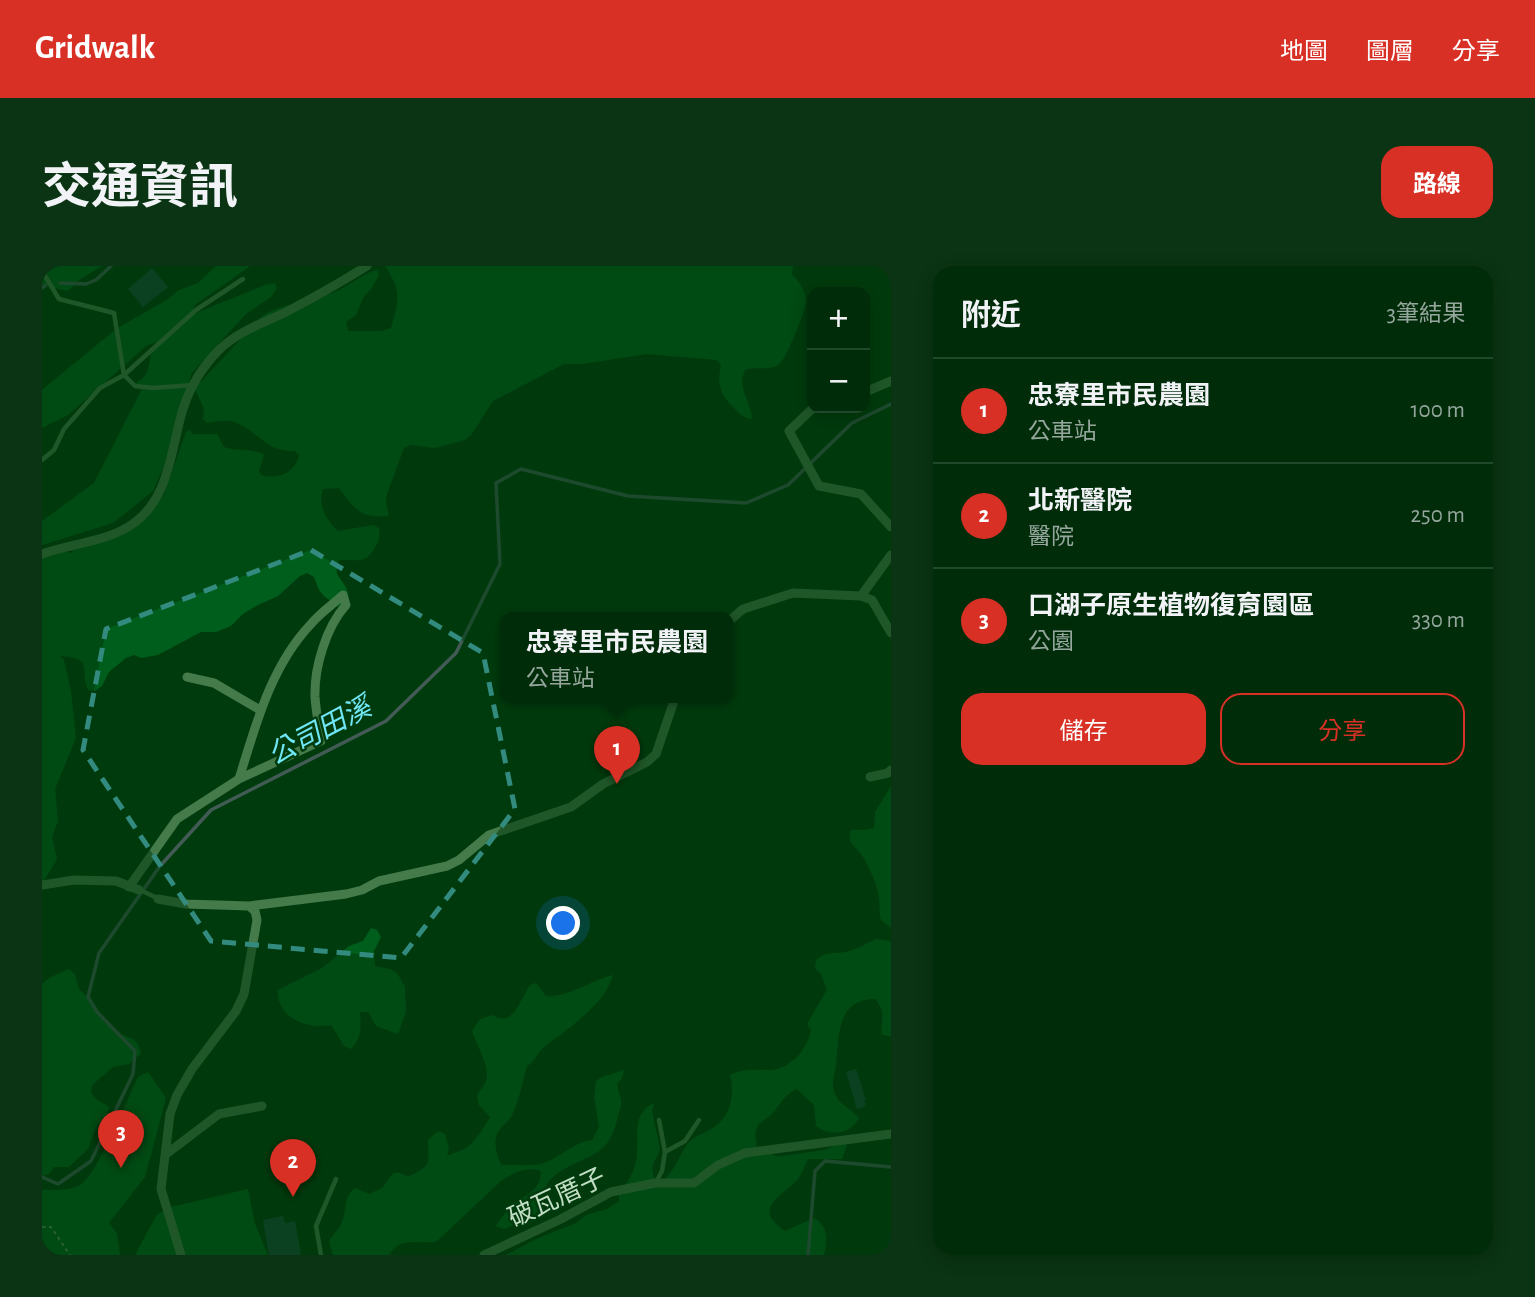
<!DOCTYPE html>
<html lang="zh-TW">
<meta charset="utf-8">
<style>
:root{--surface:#002c0a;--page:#0a3413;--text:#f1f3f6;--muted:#95a79c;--line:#22482b;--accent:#d93025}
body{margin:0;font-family:"Alegreya Sans","Noto Sans TC",sans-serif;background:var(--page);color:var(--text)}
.controls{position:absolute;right:21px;top:21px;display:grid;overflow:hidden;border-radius:14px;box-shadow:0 4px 18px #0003}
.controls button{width:63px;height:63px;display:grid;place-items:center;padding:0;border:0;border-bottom:2px solid var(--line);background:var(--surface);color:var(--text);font:35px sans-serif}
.you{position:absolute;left:522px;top:658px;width:24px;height:24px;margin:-18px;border:5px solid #fff;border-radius:50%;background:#1a73e8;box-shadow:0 0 0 10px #1a73e833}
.badge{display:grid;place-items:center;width:46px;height:46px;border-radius:50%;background:var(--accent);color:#fff;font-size:23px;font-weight:700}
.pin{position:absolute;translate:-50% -58px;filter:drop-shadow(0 2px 4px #0008)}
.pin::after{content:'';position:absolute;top:37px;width:24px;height:21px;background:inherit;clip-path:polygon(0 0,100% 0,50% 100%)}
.popup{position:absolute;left:458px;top:346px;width:234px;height:91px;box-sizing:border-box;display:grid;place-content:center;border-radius:14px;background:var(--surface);filter:drop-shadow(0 2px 5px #0005);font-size:23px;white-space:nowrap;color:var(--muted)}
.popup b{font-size:26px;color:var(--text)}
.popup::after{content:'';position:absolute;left:50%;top:100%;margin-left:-14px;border:14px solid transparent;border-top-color:var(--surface)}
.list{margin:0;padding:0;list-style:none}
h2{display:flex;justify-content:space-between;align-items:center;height:91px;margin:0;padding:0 28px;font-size:30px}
h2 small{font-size:23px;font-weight:400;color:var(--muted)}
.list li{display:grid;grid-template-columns:46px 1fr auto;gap:21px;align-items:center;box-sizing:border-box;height:105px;padding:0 28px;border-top:2px solid var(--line)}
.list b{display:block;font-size:26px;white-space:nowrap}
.list p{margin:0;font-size:23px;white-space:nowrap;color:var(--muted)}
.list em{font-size:23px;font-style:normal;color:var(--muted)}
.actions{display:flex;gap:14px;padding:21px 28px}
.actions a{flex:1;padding:16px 0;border:2px solid var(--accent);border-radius:21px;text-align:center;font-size:24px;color:var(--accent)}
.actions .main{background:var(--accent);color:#fff}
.map{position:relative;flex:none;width:849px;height:989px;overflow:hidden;border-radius:21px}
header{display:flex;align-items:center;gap:42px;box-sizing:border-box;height:98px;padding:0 35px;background:var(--accent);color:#fff}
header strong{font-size:33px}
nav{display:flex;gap:38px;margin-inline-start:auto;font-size:24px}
.intro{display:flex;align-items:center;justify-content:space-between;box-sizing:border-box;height:168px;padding:0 42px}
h1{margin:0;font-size:49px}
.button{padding:18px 32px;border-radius:21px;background:var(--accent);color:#fff;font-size:24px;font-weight:700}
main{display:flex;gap:42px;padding:0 42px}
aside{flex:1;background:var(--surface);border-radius:21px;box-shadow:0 4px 18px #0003}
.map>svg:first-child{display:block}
</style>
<header>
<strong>Gridwalk</strong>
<nav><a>地圖</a><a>圖層</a><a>分享</a></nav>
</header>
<div class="intro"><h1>交通資訊</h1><a class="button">路線</a></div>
<main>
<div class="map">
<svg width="849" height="989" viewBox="0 0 849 989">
<rect width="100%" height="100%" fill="#003b0d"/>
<!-- green -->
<path fill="#005e1c" d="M0,0h60l-23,14 -11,11 -26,-6z
M174,0h34l-55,39 -4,10 74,-30 10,-2 2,5 -6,9 -25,17 -55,60 -10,53 -28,64 -40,32 -71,22v-24l52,-38 47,-92 -5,-9c17,-5 11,-27 20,-40l-10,4 -78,69 -26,13v-38l74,-61 49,-28 14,-11 19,-7z
M343,0h408l-1,9c7,6 12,14 14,24 1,9 -20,61 -28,66 -9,6 -23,1 -33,5 -9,17 6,31 7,49 -10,-1 -12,-6 -19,-12 -13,-13 -16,-23 -12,-42l-4,-5 -70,-6 -65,10h-18l-71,37 -22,34 -6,5 -30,8 -24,-3 -7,3 -17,46 -1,8 3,14c-30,2 -33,-6 -50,-28l-16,1c-6,16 4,32 15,42l35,-6 6,3c1,7 1,11 -3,18 -11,19 -16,13 -36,14 -9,16 2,17 7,30 2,5 2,11 2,17l-8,2 -17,-13 -5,-6 -5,-13 -7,-4 -7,3 -22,20 -22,10 -13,8 -12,12 -15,6h-15l-43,23 -17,3 -7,-3 -8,3 -17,14 -7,14 -7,5 -7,-1c-9,-21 7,-32 -28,-34l4,4 7,31 5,47 -21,51 3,32 -6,16 5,22 -15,25v-331l15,-3 15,3 1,-4 58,-22 33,-32 22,-63 4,-2 2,4h25l7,13c13,5 28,0 40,8l-5,16 2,4c16,5 35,-2 38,-20l-4,-4c-32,1 -37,-23 -65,-30 -7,-1 -16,1 -23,2l-4,-4 1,-10 -8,-18v-4l65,-70 8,-5c23,-10 48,-12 70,-22 13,-6 24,-17 39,-20l1,5 -8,14 -8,9 -7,17 -10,7 2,9h33l10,-3c8,-28 11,-37 -6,-62z
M849,520v142l-10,-8c-2,-7 -1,-14 -2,-22 -2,-14 -9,-29 -16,-41 -7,-12 -17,-13 -12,-27h15l8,-2 1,-16z
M329,662l6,2 4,7 -7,14 1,15 15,3 7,4 8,14 1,25 -8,22 -22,-8 -8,-14h-8c1,15 2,25 -9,37l-7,-3 -13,-21c-24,5 -55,-8 -53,-35l44,-22 27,-22 14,-5z
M834,673l15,2v96l-10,-3c1,-15 5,-23 -6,-35 -39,0 -36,38 -39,66 -1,8 -5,18 -2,26 4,14 17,17 25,27 -8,16 -29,19 -43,8l-2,-21 -17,-16c-10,4 -14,11 -21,20 -12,17 -25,9 -19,38l19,9h7l41,-6 15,-6 8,1 -5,14h-34c-4,7 -6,15 -11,21 -14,16 -47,28 -12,51l29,-13c15,8 13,22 10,37h-318l30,-16 40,-16 10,-8 21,-6 12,-8v-7c9,-11 18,-27 18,-41 2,-19 -5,-40 17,-50l-2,8 8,38c-6,16 -12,17 -3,34 17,-8 19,-22 29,-37 5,-9 19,-13 27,-18 18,-11 22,-34 17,-53 14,-7 25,-5 39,-5 21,0 39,-21 42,-40l-4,-6 20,-34 -6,-16 -6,-6 1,-8c11,-10 20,-5 33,-9 9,-2 18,-8 27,-12z
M27,703l6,5 4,15 16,16 18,26 20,8 5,5 3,9 -12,11 -16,3 -21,18 -1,8 5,6 13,8 -2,8 -11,12 -8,22 -19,18h-15l-5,7 -7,2v-192l9,-7z
M571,709c-7,28 -45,54 -68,71 -8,6 -9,15 -18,20 -4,16 -8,33 -15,49 -3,5 -7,9 -11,13 -10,11 -5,24 0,37 13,-1 26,2 40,-1 18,-5 32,-22 51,-24l7,-13 -5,-30 2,-16 6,-4 22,-7 -2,8 -5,6c1,6 3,11 4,16 1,5 -2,11 -3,16 -10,48 -39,37 -67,63 -12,11 -5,27 -18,38 -8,7 -20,7 -29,12l-8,-3c5,-8 10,-16 18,-22 13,-10 27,-14 27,-33 -13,-5 -29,2 -40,10l-64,60c-17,5 -35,-7 -48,14h-56l-4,-13c3,-7 9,-11 12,-18 7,-14 1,-26 14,-36l14,6 13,-6c9,-10 9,-22 26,-11 25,-13 20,-10 20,-37l10,-9 7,3 4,15 -2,7c6,-4 11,-3 17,-7 10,-5 21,-23 26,-32l-11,-12 -2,-9c2,-5 7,-9 9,-15 5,-13 -10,-37 -14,-50l8,-12 13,-4c20,14 28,-17 37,-30l6,-2 10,13c21,2 46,-16 67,-21z
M106,806l18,26 -21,79 -36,46 8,10 3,22h-78v-65c13,0 26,1 38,-5 17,-9 48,-87 58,-108z
M206,923l7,35 13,31h-133l21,-39 11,-8z"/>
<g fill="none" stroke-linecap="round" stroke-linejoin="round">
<!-- stream -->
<path stroke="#425b55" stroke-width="3.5" d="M18,17l26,1 10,-4 15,-14
M0,22l4,-3
M0,911l16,7 33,-23 42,-87 2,-23 -38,-39 -9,-15 11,-44 61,-87 51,-56 175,-89 70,-68 44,-89 -4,-81 25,-14 107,27 118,7 42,-18 64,-62 39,-19
M766,989l7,-84 10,-10 66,6"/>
</g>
<!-- building -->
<path fill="#1a4b3a" d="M110,2l16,19 -25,20 -15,-18z
M814,803l10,31 -2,1 2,5 -9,3 -11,-37z
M241,950l2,7 10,-2 6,34h-32l-6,-35z"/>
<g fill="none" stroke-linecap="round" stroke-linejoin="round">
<!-- path -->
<path stroke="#5b8763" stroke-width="2" stroke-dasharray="3.5 3.5" stroke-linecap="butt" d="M0,961h9l19,28"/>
<!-- service -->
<path stroke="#457b4b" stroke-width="4.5" d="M0,5l17,28 55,14 10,62 11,11 18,2 40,-3
M0,194l12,-10 10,-21 36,-41 24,-13 72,-65 47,-31
M98,624l17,8
M617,854l6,32
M614,916l6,-11 3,-19 20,-11 14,-21
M279,989l-5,-29 20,-47"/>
<!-- minor -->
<path stroke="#457b4b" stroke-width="9" d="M823,126l26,-11
M776,142l-6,1 -23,22 30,55 42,8 30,33
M0,288c28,-10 61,-12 86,-27 42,-25 42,-76 55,-118 7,-22 19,-42 36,-59 19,-19 45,-27 69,-39 27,-14 53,-29 79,-45
M819,330l30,-41
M687,355l14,-12 50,-16 68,3 11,4 19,33
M145,411l27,6 46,27
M828,511l18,-4 3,-3
M0,619l32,-5 42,1 23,9
M87,621l48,-68 62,-40 82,-38c-2,-15 -5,-29 -6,-44 -1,-29 11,-70 31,-92l-3,-10c-11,10 -23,18 -32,29 -40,42 -55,100 -72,155
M116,633l28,5 63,2 6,5 2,9 -13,74 -8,17 -44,58 -15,26 -7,19 -9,75 20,66
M207,640l97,-12 16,-4 17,-9 68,-15 12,-6 30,-25 82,-28 32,-23 44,-22 9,-8 19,-56
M123,889l54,-41 43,-8
M442,989l77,-36 50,-27 44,-9h39l24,-18 27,-12 146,-19"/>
</g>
<!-- marked area -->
<path d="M0 0H849V989H0ZM269,284l172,103 32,156 -114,149 -190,-17 -128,-191 23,-121z" fill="#003b0d" fill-opacity=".55" fill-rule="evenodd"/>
<path fill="none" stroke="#338b7f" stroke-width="5" stroke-dasharray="14 9" stroke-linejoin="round" d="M269,284l172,103 32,156 -114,149 -190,-17 -128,-191 23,-121z"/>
<g text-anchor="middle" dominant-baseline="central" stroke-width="5" stroke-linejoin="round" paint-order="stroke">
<!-- street labels -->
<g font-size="26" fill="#c2dec4" stroke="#003b0d">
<text transform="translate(515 932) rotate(-25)">破瓦厝子</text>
</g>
<!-- water labels -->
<g font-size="28" font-style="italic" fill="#70e7f6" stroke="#003b0d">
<text transform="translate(278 466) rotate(-28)">公司田溪</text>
</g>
</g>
</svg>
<div class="controls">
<button>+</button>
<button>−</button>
</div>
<div class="you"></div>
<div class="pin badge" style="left:575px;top:518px">1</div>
<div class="popup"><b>忠寮里市民農園</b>公車站</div>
<div class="pin badge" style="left:251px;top:931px">2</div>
<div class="pin badge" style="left:79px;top:902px">3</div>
</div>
<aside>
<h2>附近<small>3筆結果</small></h2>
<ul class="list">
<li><span class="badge">1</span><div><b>忠寮里市民農園</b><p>公車站</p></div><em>100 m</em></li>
<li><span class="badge">2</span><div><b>北新醫院</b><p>醫院</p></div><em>250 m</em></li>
<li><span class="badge">3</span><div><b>口湖子原生植物復育園區</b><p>公園</p></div><em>330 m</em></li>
</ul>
<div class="actions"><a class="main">儲存</a><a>分享</a></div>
</aside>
</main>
